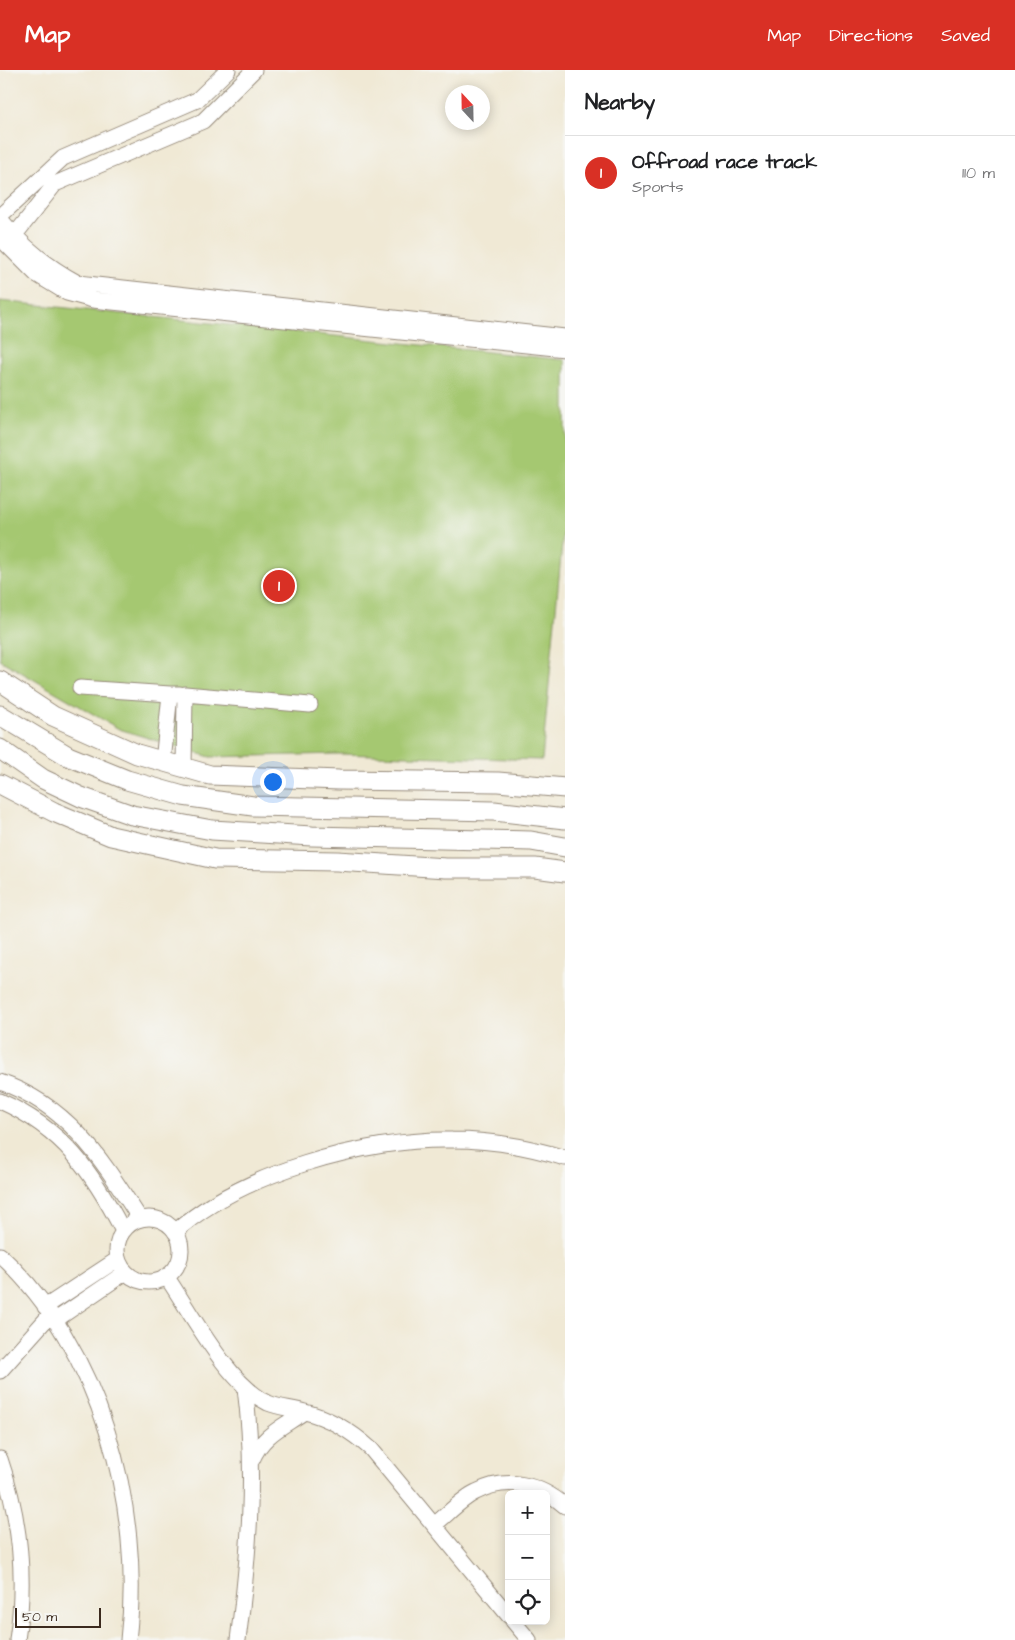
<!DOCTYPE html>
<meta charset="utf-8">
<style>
:root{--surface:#fff;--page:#f2f2f2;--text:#202124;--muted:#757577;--line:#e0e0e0;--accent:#d93025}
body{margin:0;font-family:"Architects Daughter",sans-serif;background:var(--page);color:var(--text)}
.controls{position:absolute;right:15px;bottom:15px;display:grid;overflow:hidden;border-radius:8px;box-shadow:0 2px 12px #0003}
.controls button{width:45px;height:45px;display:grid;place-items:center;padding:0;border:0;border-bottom:1px solid var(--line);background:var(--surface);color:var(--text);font:25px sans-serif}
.compass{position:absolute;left:445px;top:15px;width:45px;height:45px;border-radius:50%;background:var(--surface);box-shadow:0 2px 12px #0003;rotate:338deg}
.scale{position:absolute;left:15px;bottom:12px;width:86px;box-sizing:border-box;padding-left:5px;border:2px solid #3b2a1e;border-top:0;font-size:14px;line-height:18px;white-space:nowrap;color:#3b2a1e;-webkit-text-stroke:4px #f6f6f2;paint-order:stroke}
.you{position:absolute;left:272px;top:711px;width:18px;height:18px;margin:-12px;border:4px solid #fff;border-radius:50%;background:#1a73e8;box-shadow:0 0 0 8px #1a73e833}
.badge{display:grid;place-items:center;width:32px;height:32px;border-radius:50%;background:var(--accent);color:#fff;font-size:16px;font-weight:700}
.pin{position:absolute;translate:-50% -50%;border:2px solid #fff;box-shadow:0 1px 5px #0006}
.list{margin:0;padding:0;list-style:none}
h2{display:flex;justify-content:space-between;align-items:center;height:65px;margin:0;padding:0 20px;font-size:21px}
h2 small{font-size:16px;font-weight:400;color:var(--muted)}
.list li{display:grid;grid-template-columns:32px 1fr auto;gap:15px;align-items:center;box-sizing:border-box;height:75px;padding:0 20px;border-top:1px solid var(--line)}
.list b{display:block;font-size:19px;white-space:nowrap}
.list p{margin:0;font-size:16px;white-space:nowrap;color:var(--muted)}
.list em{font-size:16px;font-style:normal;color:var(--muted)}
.icon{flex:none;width:28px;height:28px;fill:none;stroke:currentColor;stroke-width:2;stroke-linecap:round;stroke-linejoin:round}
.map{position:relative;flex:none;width:565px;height:1570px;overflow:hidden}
header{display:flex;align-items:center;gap:30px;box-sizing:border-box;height:70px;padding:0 25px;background:var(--accent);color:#fff}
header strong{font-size:24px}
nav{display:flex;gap:28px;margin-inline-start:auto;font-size:18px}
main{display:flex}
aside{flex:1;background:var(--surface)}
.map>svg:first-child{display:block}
</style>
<header>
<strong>Map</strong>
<nav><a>Map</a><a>Directions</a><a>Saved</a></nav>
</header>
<main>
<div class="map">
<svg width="565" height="1570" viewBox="0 0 565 1570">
<rect width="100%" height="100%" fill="#f6f6f2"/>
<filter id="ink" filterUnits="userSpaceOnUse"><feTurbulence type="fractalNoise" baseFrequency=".02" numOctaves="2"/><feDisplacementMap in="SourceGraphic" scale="10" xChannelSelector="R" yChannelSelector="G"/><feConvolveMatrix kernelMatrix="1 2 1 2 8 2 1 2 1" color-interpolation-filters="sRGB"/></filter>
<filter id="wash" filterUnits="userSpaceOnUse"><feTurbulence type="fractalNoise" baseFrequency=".0096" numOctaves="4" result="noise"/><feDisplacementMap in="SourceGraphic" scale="20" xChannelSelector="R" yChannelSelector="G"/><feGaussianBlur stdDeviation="1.12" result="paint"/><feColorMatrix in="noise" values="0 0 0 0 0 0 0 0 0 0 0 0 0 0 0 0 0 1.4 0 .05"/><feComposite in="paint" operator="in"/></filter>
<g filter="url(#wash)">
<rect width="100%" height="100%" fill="#f0e9d5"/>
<!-- green -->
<path fill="#a5c871" stroke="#707948" d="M0,231l565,59v152l-23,248 -202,-6 -130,3 -91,-28 -119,-69z"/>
</g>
<g filter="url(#ink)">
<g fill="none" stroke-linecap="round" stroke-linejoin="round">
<defs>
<path id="minor" d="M0,146l63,-58 134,-58 31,-30
M2,151c22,27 46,46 76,62l487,54
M0,152l5,21 31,31 31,19 26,7 472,49
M7,172l7,-6 41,-52 148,-63 51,-51
M80,618l90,6
M163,692l7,-68h10
M184,698l1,-74 125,11
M0,1012c70,24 102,78 140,137
M0,1031c63,28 92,70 123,130
M117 1180a32 32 0 1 1 64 0a32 32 0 1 1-64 0Z
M175,1162c64,-58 191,-94 277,-92 37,0 78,7 113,18
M0,1185c100,91 144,254 128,385
M166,1206c26,38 61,107 102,127 12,5 24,5 37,9 25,6 47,20 66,37l138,167
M45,1237l73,-48
M54,1251l72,-49
M0,1301l50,-56
M0,1389c20,58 26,120 17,181
M252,1390c11,-26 31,-33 52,-48
M434,1455c13,-10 27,-26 42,-33 31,-16 64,-8 89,14
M513,1551l16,19
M238,1570c11,-84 18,-168 7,-252"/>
<path id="major" d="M0,611l53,35 84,38 73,21 129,5 159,2 67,6
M0,645l68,41 59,24 56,16 70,10 241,5 71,8
M0,679l43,30 38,18 51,18 80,15 100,6 219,5 34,6
M0,714l54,28 57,24 104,23 122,2 109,7h89l30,4"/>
</defs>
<!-- minor casing -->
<use href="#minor" stroke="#968a7a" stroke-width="17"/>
<!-- major casing -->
<use href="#major" stroke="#968a7a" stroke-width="21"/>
<!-- minor -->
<use href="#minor" stroke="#fff" stroke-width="15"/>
<!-- major -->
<use href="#major" stroke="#fff" stroke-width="19"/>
</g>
</g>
</svg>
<div class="controls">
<button>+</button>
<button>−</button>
<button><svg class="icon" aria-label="locate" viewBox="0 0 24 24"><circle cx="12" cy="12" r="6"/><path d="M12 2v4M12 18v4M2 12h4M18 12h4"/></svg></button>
</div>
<svg class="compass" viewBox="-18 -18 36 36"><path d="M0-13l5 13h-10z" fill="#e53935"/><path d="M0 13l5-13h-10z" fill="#757577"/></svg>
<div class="scale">50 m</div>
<div class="you"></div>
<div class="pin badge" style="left:279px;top:516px">1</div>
</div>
<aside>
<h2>Nearby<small></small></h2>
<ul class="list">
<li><span class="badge">1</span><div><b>Offroad race track</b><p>Sports</p></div><em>110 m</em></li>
</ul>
</aside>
</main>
